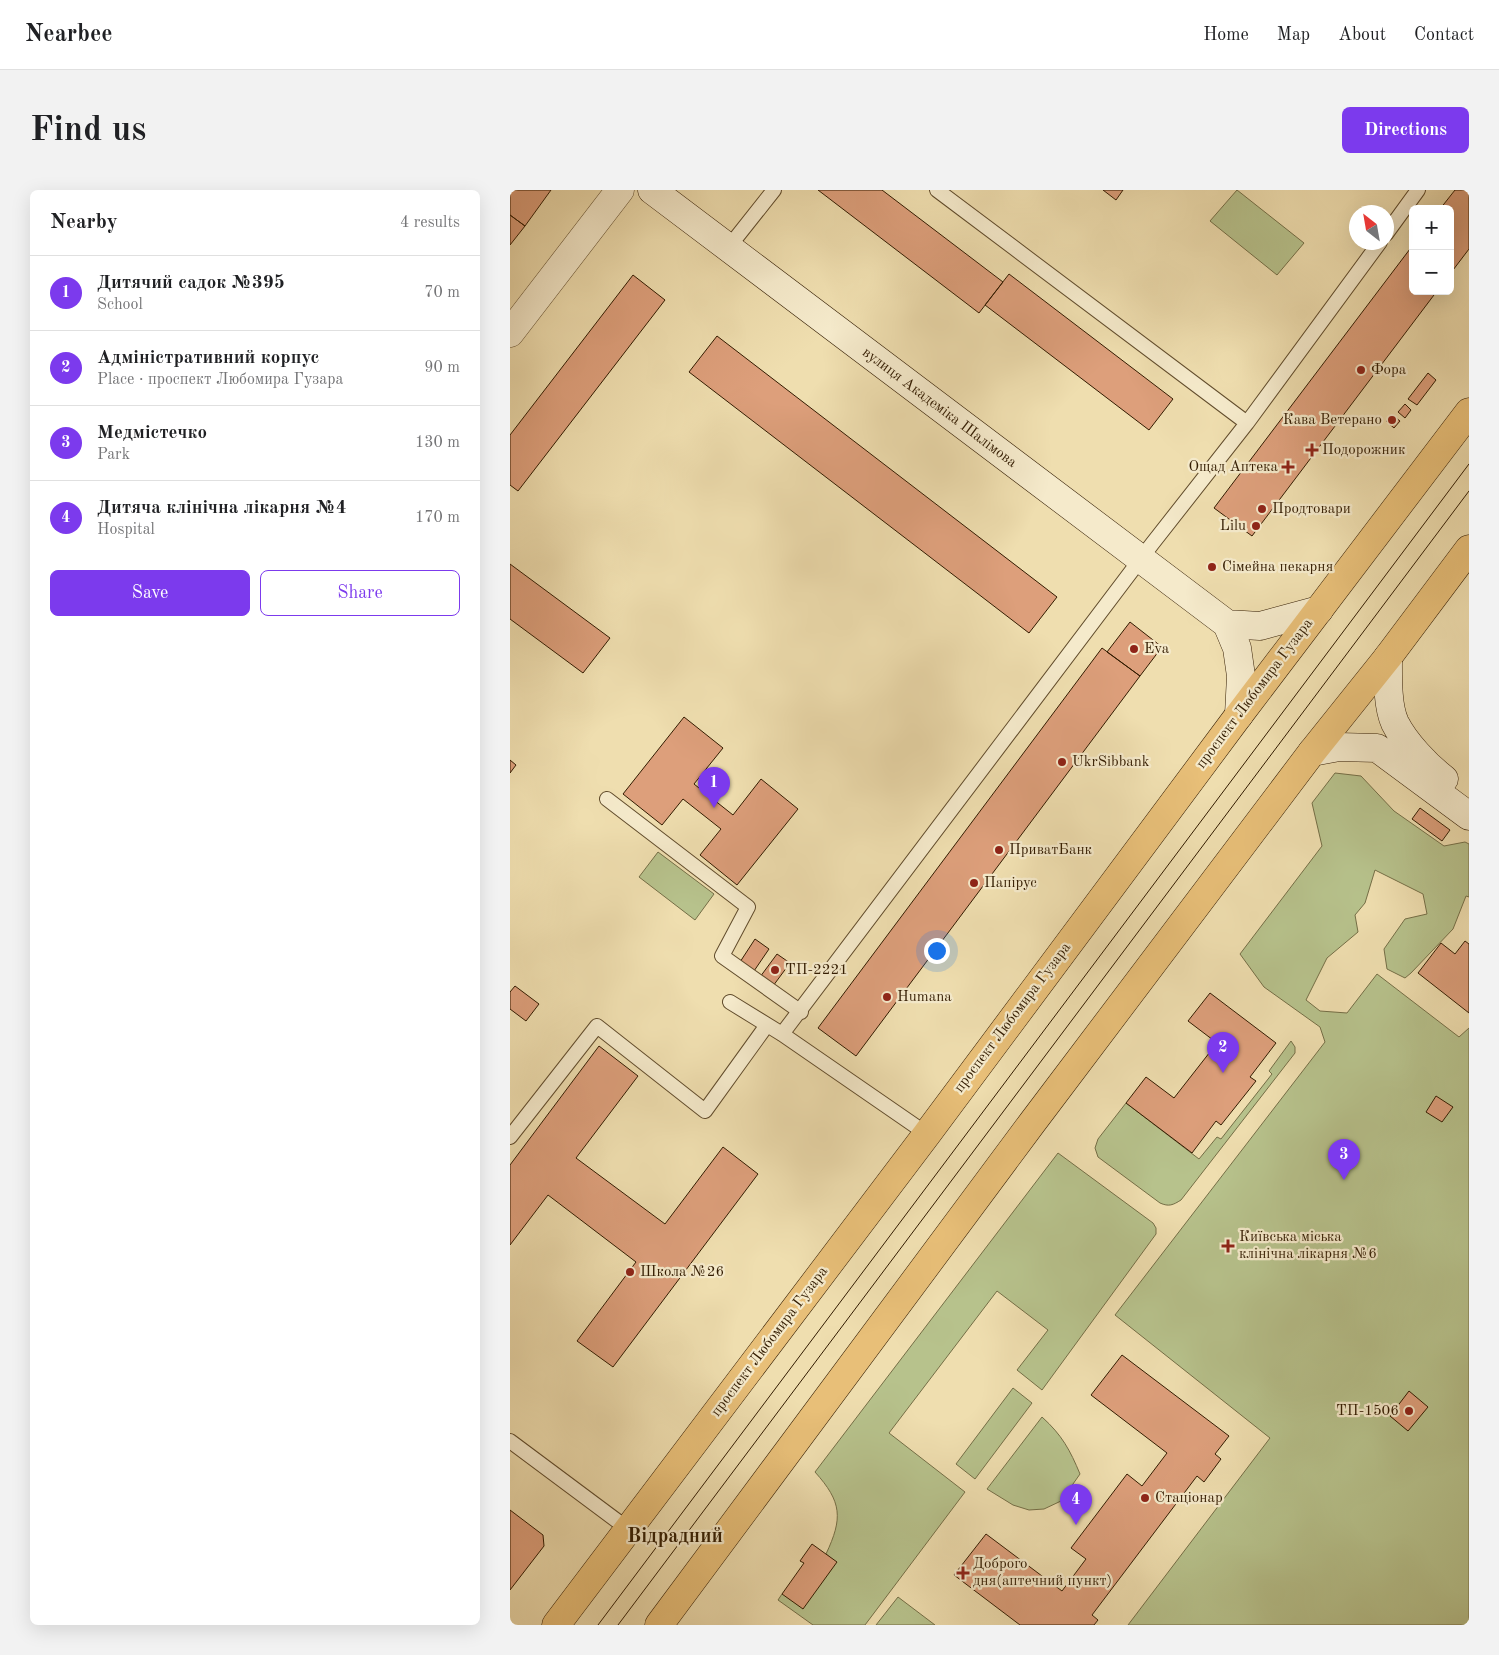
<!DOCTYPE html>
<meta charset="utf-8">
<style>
:root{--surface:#fff;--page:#f2f2f2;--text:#202124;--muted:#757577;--line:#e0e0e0;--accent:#7c3aed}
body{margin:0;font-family:"Old Standard TT",serif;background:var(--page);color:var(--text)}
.controls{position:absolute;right:15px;top:15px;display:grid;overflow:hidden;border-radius:8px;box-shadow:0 5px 20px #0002}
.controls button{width:45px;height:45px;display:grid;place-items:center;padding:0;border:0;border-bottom:1px solid var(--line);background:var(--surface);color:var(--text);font:25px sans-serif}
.compass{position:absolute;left:839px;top:15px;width:45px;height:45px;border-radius:50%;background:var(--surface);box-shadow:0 5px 20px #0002;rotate:329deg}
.you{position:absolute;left:426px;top:760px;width:18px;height:18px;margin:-12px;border:4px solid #fff;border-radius:50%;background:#1a73e8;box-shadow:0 0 0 8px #1a73e833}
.badge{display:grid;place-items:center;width:32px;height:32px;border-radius:50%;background:var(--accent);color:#fff;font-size:16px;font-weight:700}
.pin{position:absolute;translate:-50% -41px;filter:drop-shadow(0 1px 2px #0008)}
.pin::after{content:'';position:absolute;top:26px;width:18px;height:15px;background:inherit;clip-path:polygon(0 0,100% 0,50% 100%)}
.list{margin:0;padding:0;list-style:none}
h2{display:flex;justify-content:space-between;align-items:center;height:65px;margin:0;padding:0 20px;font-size:21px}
h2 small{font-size:16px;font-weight:400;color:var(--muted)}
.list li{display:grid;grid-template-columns:32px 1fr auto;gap:15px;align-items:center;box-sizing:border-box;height:75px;padding:0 20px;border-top:1px solid var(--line)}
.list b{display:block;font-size:19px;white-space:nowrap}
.list p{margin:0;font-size:16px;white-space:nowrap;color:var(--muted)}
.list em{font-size:16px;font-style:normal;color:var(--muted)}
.actions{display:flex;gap:10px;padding:15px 20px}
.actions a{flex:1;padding:11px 0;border:1px solid var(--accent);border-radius:8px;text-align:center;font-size:18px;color:var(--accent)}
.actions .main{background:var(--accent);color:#fff}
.map{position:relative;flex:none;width:959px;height:1435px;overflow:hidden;border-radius:8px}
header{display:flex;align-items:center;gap:30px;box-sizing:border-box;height:70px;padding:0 25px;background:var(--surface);border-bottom:1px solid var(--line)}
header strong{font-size:24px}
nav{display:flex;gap:28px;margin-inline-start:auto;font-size:18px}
.intro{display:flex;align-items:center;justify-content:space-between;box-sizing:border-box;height:120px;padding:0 30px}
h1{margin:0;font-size:35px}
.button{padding:12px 22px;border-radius:8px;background:var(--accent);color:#fff;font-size:18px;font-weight:700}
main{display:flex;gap:30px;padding:0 30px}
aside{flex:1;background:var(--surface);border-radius:8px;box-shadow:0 5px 20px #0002}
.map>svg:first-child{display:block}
</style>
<header>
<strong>Nearbee</strong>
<nav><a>Home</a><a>Map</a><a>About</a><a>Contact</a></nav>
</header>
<div class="intro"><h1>Find us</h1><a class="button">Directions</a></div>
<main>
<aside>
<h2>Nearby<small>4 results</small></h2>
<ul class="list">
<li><span class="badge">1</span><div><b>Дитячий садок №395</b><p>School</p></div><em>70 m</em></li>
<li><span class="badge">2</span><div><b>Адміністративний корпус</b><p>Place · проспект Любомира Гузара</p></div><em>90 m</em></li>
<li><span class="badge">3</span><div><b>Медмістечко</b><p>Park</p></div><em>130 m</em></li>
<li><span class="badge">4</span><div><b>Дитяча клінічна лікарня №4</b><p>Hospital</p></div><em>170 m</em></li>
</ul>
<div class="actions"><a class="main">Save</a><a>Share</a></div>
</aside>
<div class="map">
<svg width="959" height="1435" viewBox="0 0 959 1435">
<rect width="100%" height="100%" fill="#efdeaf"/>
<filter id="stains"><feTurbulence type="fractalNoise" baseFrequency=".004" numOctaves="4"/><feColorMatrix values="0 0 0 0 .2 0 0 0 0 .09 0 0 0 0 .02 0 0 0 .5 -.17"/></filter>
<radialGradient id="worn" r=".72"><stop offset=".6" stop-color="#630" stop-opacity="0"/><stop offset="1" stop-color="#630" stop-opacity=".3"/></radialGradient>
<!-- green -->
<path fill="#b7c28c" stroke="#746e46" d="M727,0l67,53 -27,32 -67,-54z
M825,583l26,3 33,35 50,35 21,-4 4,2v53l-3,-1 -13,33 -42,44 -6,5 -18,-9 -3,-20 21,-30 22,-5 -4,-20 -48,-24 -10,33 -10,12 3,17 -31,26 -21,42 14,11 27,2 30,-39 82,63 10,-9v597h-341l142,-187 -155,-123 210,-273 -5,-15 -56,-40 -24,-33 82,-108 -10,-43z
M148,662l56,42 -19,26 -56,-43z
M781,851l4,6v6l-114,147c-8,5 -12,7 -21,3l-62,-46 -3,-9 3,-9 28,-36 73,56 18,-22 4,2 51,-65 -3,-3z
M548,963l95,70 3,5v6l-114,156 -25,-20 31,-40 -51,-39 -108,142 76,59 -100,133h-52l-35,-25 4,-6 54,-32 -10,-8c17,-36 16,-52 -11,-82z
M503,1198l19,15 -57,76 -19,-15z
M532,1227c20,18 28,33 38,57l-19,27 -17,8 -15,1 -16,-5 -26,-16z
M388,1407l37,28h-59z"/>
<!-- building -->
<path fill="#dd9f7b" stroke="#321b00" d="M0,0h41l-26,36 -15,-11z
M308,0h64l121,92 -24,31z
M593,0h20l-7,10z
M945,0h14v59l-19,25v-65h-10z
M0,25l15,11 -15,19z
M903,55v46h24l-185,245 -38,-28z
M499,84l164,125 -24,31 -164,-125z
M123,85l32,25 -147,191 -8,-6v-50z
M207,146l340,261 -28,36 -340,-261z
M918,183l8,7 -19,25 -9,-6z
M895,214l6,6 -6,8 -7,-6z
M882,225l8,6 -6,7 -8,-7z
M0,374l100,74 -27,35 -73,-54z
M620,432l32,25 -22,29 -33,-24z
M592,458l38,28 -284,380 -38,-28z
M174,527l39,31 -29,36 39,31 28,-36 37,30 -61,76 -37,-30 21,-26 -38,-30 -21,26 -39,-31z
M0,570l6,5 -6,8z
M910,618l30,22 -8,11 -30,-22z
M245,749l14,10 -15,22 -14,-9z
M955,751l4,3v69l-51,-40 23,-30 14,11z
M267,764l13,9 -17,23 -13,-9z
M5,796l24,18 -13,17 -16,-12v-17z
M700,803l66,50 -26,34 6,4 -35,44 -5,-4 -24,32 -66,-50 20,-26 28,21 43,-55 -29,-22z
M89,856l39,30 -62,82 89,66 58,-77 35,27 -145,193 -36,-26 59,-79 -88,-67 -38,50v-80z
M926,906l17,11 -11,15 -16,-10z
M612,1165l107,81 -14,18 6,5 -17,23 -7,-6 -105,139 6,5 -4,5h-74l-66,-50 32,-41 76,57 24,-32 -15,-11 56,-74 15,12 25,-33 -76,-58z
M899,1201l19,16 -20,24 -18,-15z
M0,1320l33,25 1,11 -34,44z
M302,1354l25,18 -34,47 -21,-15 22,-31 -4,-2z"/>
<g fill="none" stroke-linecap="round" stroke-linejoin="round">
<defs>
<path id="lane" d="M427,0l310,233
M876,44l32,-44
M218,58l46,-58
M97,609l141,108 -26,49 79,56
M220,812l52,32 145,100
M272,844l370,-490 95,-121 133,-181
M0,947l87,-111 108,85 62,-86
M0,1251l118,88"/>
<path id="street" d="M0,143l110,-143"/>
<path id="secondary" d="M142,0l575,434 10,24 4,28 -2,39
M717,434l33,2 59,-16
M878,467c0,19 -1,49 7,66 10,20 32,43 49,56
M802,562l27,-5 38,1 92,68"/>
<path id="primary" d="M46,1435l371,-491 312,-419 230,-303
M149,1435l373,-502 280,-371 76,-95 81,-108"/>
</defs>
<!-- lane casing -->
<use href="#lane" stroke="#614c2c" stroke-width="16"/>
<!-- street casing -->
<use href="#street" stroke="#614c2c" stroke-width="29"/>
<!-- secondary casing -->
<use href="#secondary" stroke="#321b00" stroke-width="29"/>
<!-- primary casing -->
<use href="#primary" stroke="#321b00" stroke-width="29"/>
<!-- lane -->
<use href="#lane" stroke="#f5eacb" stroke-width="14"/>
<!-- street -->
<use href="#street" stroke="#f5eacb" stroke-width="28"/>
<!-- secondary -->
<use href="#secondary" stroke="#f5eacb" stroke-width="28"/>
<!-- primary -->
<use href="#primary" stroke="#e8bf78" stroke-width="28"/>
<!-- tram -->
<path stroke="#321b00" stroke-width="1" d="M88,1435l871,-1161
M108,1435l851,-1134"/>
</g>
<!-- markers -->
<g fill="#8f2418" stroke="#f5eacb" stroke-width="2">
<circle cx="851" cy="180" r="5"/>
<circle cx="882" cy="230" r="5"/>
<path d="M799.5 252.5h5v5h5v5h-5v5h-5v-5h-5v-5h5z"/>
<path d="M775.5 269.5h5v5h5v5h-5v5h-5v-5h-5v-5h5z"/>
<circle cx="752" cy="319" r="5"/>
<circle cx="746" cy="336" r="5"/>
<circle cx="702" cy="377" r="5"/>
<circle cx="624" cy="459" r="5"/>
<circle cx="552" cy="572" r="5"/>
<circle cx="489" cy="660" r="5"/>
<circle cx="464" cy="693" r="5"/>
<circle cx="265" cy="780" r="5"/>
<circle cx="377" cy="807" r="5"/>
<path d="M715.5 1048.5h5v5h5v5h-5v5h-5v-5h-5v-5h5z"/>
<circle cx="120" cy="1082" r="5"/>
<circle cx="899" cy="1221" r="5"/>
<circle cx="635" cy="1308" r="5"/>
<path d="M450.5 1375.5h5v5h5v5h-5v5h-5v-5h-5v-5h5z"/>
</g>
<g text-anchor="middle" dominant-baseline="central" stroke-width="4.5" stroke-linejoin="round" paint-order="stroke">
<!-- poi labels -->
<g font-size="15" fill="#321b00" stroke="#f5eacb" text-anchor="start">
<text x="861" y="180">Фора</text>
<text x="872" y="230" text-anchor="end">Кава Ветерано</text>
<text x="812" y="260">Подорожник</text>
<text x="768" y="277" text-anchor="end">Ощад Аптека</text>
<text x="762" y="319">Продтовари</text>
<text x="736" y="336" text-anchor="end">Lilu</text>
<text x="712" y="377">Сімейна пекарня</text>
<text x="634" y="459">Eva</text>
<text x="562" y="572">UkrSibbank</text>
<text x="499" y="660">ПриватБанк</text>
<text x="474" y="693">Папірус</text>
<text x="275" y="780">ТП-2221</text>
<text x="387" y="807">Humana</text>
<text x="729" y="1047">Київська міська<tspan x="729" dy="17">клінічна лікарня №6</tspan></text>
<text x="130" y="1082">Школа №26</text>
<text x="889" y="1221" text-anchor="end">ТП-1506</text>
<text x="645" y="1308">Стаціонар</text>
<text x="463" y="1374">Доброго<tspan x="463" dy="17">дня(аптечний пункт)</tspan></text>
</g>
<!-- street labels -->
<g font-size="15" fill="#321b00" stroke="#f5eacb">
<text transform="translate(429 218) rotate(37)">вулиця Академіка Шалімова</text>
<text transform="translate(745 504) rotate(-53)">проспект Любомира Гузара</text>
<text transform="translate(503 828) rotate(-53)">проспект Любомира Гузара</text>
<text transform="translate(260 1152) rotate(-53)">проспект Любомира Гузара</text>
</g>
<!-- district labels -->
<g font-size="20" font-weight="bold" fill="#321b00" stroke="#f5eacb">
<text x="165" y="1347">Відрадний</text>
</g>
</g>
<rect width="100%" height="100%" filter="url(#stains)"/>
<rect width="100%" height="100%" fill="url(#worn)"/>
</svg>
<div class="controls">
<button>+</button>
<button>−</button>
</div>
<svg class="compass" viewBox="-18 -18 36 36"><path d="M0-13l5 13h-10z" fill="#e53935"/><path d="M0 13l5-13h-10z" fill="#757577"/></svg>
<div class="you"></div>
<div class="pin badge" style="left:204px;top:618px">1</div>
<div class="pin badge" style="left:713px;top:883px">2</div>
<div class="pin badge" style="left:834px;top:990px">3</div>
<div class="pin badge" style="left:566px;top:1335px">4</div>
</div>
</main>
